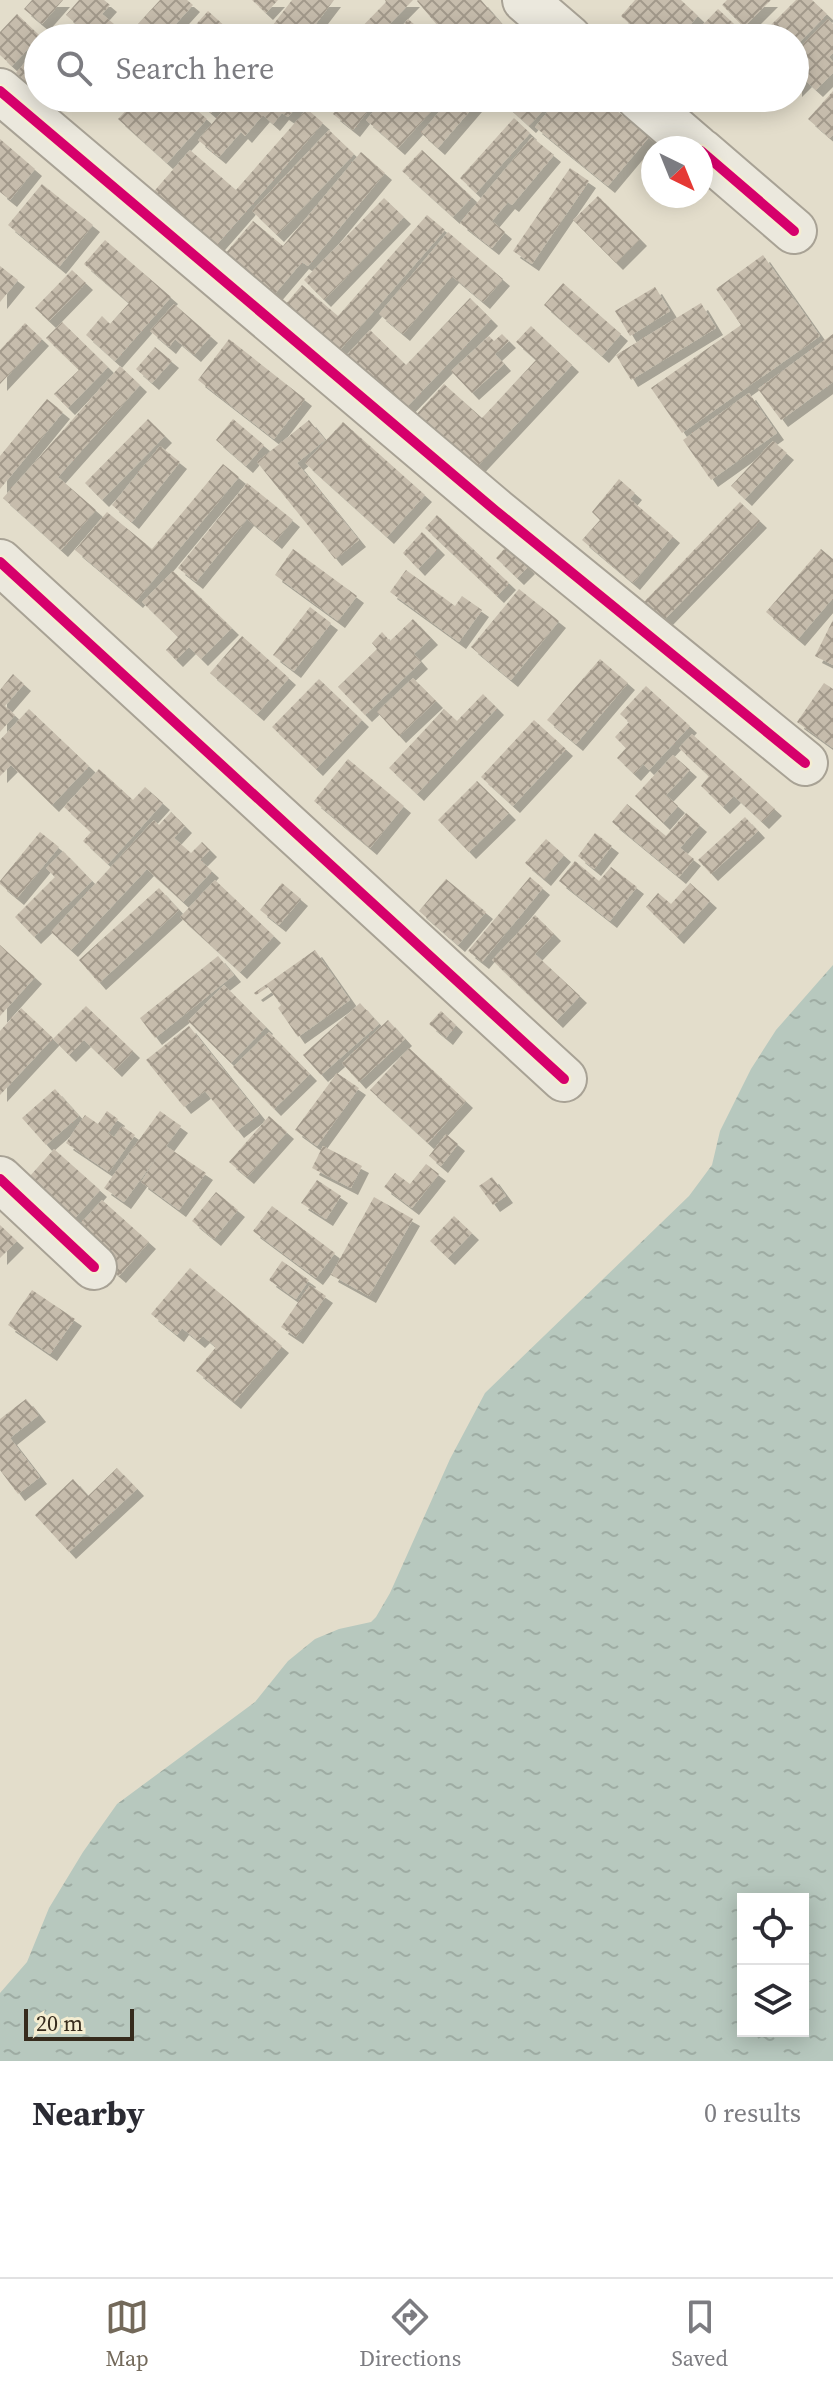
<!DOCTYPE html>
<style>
:root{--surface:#fff;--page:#f7f7f7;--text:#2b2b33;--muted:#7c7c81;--line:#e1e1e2;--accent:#73695a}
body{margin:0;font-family:"Source Serif 4",serif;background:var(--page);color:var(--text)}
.controls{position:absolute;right:24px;bottom:24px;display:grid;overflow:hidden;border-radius:0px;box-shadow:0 4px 20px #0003}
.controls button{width:72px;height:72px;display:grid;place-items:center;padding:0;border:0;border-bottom:2px solid var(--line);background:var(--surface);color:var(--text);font:40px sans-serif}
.compass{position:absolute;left:641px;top:136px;width:72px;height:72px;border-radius:50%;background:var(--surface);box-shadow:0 4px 20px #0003;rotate:137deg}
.scale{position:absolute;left:24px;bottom:20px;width:110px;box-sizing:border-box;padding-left:8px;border:4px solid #362b1d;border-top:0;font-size:22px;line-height:28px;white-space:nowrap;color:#362b1d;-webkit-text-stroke:6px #f4edd1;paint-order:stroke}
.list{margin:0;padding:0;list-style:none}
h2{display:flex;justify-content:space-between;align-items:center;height:104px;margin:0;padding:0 32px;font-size:34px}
h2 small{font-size:26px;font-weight:400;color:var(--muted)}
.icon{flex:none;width:44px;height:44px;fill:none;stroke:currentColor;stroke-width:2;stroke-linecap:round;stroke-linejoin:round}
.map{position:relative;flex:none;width:833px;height:2061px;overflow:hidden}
.search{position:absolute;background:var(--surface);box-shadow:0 4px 20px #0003;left:24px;right:24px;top:24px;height:88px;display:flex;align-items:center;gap:20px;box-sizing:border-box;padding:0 28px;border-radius:44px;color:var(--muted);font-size:30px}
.sheet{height:216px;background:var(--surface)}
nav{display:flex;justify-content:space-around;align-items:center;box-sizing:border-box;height:112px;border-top:2px solid var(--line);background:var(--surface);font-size:22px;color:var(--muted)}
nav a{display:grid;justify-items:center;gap:4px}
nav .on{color:var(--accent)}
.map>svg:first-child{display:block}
</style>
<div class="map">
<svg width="833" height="2061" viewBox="0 0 833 2061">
<defs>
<pattern id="water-ripples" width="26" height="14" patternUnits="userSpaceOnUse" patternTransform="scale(2)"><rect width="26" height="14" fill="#b7c8be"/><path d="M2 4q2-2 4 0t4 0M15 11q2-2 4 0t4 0" fill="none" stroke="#9eaca3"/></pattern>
<pattern id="building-cross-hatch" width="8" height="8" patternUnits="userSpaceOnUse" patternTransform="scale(2)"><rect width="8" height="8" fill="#c6bcac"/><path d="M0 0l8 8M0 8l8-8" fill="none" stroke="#a2998b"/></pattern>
<filter id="shadow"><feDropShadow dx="7" dy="7" stdDeviation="0" flood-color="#0004"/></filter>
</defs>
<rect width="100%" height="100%" fill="#e3ddcb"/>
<!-- water -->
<path fill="url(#water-ripples)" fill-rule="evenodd" d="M833,965v1096h-833v-68l27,-31 22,-54 34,-56 34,-48 138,-102 33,-41 27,-22 24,-10 32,-7 5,-5 14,-24 60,-134 35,-66 204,-197 23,-31 8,-34 31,-62 25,-39zM743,1899h60v132h-60z"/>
<!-- building -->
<path fill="url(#building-cross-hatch)" filter="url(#shadow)" d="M32,0h31l-21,24 -18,-15z
M79,0h25l6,5 -8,9 12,10 -13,14h-9l-26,-23z
M160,0h27l6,5 -30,33h-38z
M252,0h26l-12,13z
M292,0h42l-29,38h-42z
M385,0h28l-37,38h-25l35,-36z
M418,0h63l23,27 -13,11h-43l-31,-37z
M635,0h46l17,16 -20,22h-33l-24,-22z
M727,0h44l-27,27 -22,-22z
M796,0h16l15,14 -32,33v-9h-37z
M718,9l31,29h-59z
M208,11l30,27h-54z
M17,14l23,22 -28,30 -12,-11v-23z
M408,19l20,17 -2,2h-33z
M828,19l5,5v29l-4,4 4,5v11l-17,17 -11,-10 -10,10v-38z
M38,47v45l-22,-19z
M833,91v44l-3,3 -22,-19z
M138,98h45l24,21 -40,44 -49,-44z
M194,98h31l-14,15z
M234,98h67l1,2 -14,17 -6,-4 -9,11 -10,-9 -18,21 -4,-4 -22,25 -21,-17z
M346,98h32l-25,32 -20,-16z
M386,98h57l-45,50 -32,-28z
M451,98h30l-43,50 -17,-15z
M498,98h56l-25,28z
M559,98h42l48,39 -41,49 -73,-59z
M307,109l16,14 -111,127 -62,-54 40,-46 46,40z
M514,118l16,15 -54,60 -16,-15z
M329,130l25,24 -77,81 -25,-24z
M532,137l22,18 -42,50 -4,-3 -16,19 13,11 -13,16 -32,-25z
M0,139l35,30 -25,31 -10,-8z
M422,150l50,47 -19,20 -51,-46z
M361,152l24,21 -77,93 -6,-4 -35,41 -49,-41 35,-41 30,25z
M570,168l19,13 -57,83 -19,-13z
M42,184l51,41 -34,42 -51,-42z
M598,196l42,43 -24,24 -43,-43z
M384,198l20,19 -80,83 -20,-20z
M427,215l18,15 -113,129 -53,-47 23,-27 36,31z
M448,232l55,47 -20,23 -31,-26 -49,58 -24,-20z
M105,240l66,57 -56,64 -29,-26 16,-19 8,8 19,-21 -45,-39z
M763,255l57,81 -138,97 -31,-45 90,-63 -25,-36z
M0,266l18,14 -18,22z
M72,270l14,13 -37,38 -14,-13z
M563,283l58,51 -19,22 -58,-51z
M655,287l15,24 -40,25 -15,-25z
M470,298l21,21 -90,94 -57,-55 26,-28 36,35z
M701,303l15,25 -85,52 -15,-25z
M174,304l37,32 -17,19 -19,-16 -6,8 -19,-16z
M62,322l46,45 -40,41 -14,-14 25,-24 -33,-32z
M25,323l17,16 -42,45v-34z
M531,326l41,39 -101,108 -58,-55 31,-34 38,34 54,-58 -20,-18z
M502,334l7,7 -14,13 9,10 -32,29 -21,-22 38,-35 5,5z
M833,334v48l-52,38 -23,-31z
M229,339l76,60 -31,40 -76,-59z
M155,347l17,14 -20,22 -16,-14z
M120,366l20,19 -82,92 38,33 -35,40 -58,-52z
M749,393l28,40 -66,47 -28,-40z
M47,399l16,13 -63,77v-33z
M148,419l17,17 -63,64 -17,-17z
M233,419l31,26 -18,21 -30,-26z
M309,420l16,20 -28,23 62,77 -24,19 -78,-97z
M343,422l82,73 -38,42 -82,-74z
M773,441l14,12 -42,46 -14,-13z
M160,446l20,16 -48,60 -20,-17z
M223,464l16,13 -103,124 -61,-51 32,-38 45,37z
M619,479l16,14 -5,6 43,37 -40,47 -51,-43 18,-20 -8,-8z
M247,483l46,37 -18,22 -28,-23 -51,63 -18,-14z
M740,502l20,19 -97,100 -19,-19z
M437,515l72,68 -12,13 -72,-68z
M422,532l16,16 -20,21 -15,-16z
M506,547l22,20 -11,11 -21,-20z
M293,549l64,47 -19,25 -63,-46z
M821,549l12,10v39l-35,41 -32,-27z
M406,570l49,36 7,-10 20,14 -23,32 -69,-50z
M173,571l59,57 -31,31 -12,-12 -13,13 -10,-10 12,-13 -36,-35z
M519,589l40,32 -48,59 -40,-33z
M310,607l21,16 -37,48 -21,-16z
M413,619l18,19 -17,16 7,8 -56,53 -27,-28 39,-38 -5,-6 10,-11 8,9z
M833,620v45l-18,-9z
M242,636l47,42 -32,36 -47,-41z
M600,659l28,24 -52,61 -29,-24z
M13,674l11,10 -19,22 10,9 -15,17v-42z
M413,678l23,23 -37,35 -22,-24z
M319,679l43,41 -46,49 -44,-42z
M824,683l9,6v59l-36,-26z
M646,686l44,40 -41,44 -6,-6 -9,10 -17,-16 9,-10 -11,-11 14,-15 -9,-8z
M483,694l14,14 -80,86 -28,-26 55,-59 13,12z
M29,709l60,57 -37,39 -41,-40 -11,11v-36z
M534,720l32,29 -53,57 -32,-29z
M692,734l83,75 -13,13 -28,-26 -11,11 -22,-21 8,-10 -30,-28z
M673,755l17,15 -24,25 12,11 -15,17 -28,-27z
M348,759l56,47 -34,42 -56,-47z
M99,769l34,31 12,-13 18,16 -55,61 -25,-23 8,-9 -27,-25z
M477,781l32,32 -40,39 -31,-32z
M627,804l39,32 20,-23 14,12 -20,23 14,11 -15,18 -67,-55z
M171,812l14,14 -11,12 17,15 11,-11 8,8 -10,10 12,11 -29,31 -36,-33 -76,81 -20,-18 103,-112 5,5z
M745,817l13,14 -47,43 -13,-14z
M40,832l19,15 -42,51 -17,-14v-3z
M595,833l17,13 -18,23 -16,-13z
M546,839l18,16 -20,24 -19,-16z
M63,851l29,30 -58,56 -19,-20 40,-40 -9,-9z
M575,861l24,20 12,-14 26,20 -27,34 -51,-40z
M530,877l13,11 -61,74 -14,-11z
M446,879l40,33 -28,33 -39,-34z
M215,880l59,56 -34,36 -60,-55z
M282,883l19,16 -22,26 -19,-15z
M690,883l20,18 -33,36 -31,-30 12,-14 13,11z
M159,888l20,22 -80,73 -20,-23z
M535,915l19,19 -19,20 45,42 -24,25 -64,-61z
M0,945l35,32 -35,39z
M315,950l35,50 -52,37 -20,-29 3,-3 -13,-18 -12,8 -2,-2z
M218,956l16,19 -79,63 -15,-20z
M224,985l42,42 -35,36 -43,-42z
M360,1003l19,21 -58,51 -18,-20z
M86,1006l47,45 -18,19 -31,-30 -15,15 -16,-16z
M21,1008l32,30 -53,57v-64z
M441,1011l15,14 -10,13 -17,-14z
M388,1020l17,19 -46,43 -17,-19z
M189,1026l70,88 -22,17 -32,-40 -21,16 -38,-47z
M269,1032l41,42 -36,35 -41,-42z
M409,1048l57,53 -38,42 -58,-53z
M337,1073l22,15 -42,58 -22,-16z
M55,1089l24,27 -33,29 -24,-27z
M107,1111l11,8 -10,14 6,4 8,-11 13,9 -26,37 -43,-29 19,-28 13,9z
M160,1111l21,15 -15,20 40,27 -27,37 -38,-28 19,-29 -36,49 -20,-14z
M269,1116l18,16 -40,45 -18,-15z
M446,1134l12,10 -17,22 -12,-10z
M323,1146l39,20 -11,22 -39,-20z
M54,1149l46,41 -32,36 -46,-41z
M426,1164l13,10 -27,34 -28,-21 11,-14 15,11z
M492,1177l14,19 -13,9 -14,-19z
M317,1180l24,16 -15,23 -25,-16z
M216,1192l22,18 -24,29 -22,-18z
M374,1197l39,22 -44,77 -38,-21z
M102,1200l47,42 -30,34 -48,-42z
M272,1206l63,47 -19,25 -63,-47z
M454,1216l18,17 -24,25 -18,-17z
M0,1225l17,16 -17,17z
M282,1261l27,19 -13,19 -27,-19z
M190,1268l92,78 -48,56 -38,-31 20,-24 -13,-11 -5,5 -16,-13 -5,7 -26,-21z
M310,1285l16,11 -30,41 -15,-10z
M32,1290l43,29 -25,35 -42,-29z
M26,1399l13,16 -29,23 30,39 -22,17 -18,-24v-51z
M117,1468l20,21 -68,63 -34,-37 38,-36 15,17z"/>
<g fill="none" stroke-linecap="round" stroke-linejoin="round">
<defs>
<path id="street" d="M525,0l44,38
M0,91l496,420 309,252
M639,98l58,50
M701,151l93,80
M0,562l564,517
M0,1179l94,88"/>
</defs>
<!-- street casing -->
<use href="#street" stroke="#a8a295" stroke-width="48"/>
<!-- street -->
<use href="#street" stroke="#ebe8dd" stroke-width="44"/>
<defs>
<path id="cycleway" d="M0,91l496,420 309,252
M701,151l93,80
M0,562l564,517
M0,1179l94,88"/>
</defs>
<!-- cycleway casing -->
<use href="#cycleway" stroke="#f4edd1" stroke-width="15"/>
<!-- cycleway -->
<use href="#cycleway" stroke="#d6006c" stroke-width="10"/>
</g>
</svg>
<div class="controls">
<button><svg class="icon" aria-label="locate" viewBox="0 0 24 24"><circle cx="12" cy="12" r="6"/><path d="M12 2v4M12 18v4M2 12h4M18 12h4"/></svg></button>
<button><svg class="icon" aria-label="layers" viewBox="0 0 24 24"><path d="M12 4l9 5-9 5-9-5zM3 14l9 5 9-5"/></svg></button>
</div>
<svg class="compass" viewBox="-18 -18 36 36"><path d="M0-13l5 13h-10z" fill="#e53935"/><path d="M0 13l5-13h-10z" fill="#7c7c81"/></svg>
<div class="scale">20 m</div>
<div class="search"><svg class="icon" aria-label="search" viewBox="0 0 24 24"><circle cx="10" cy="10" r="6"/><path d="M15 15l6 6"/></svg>Search here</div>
</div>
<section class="sheet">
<h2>Nearby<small>0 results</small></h2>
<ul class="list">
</ul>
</section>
<nav>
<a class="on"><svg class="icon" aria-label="map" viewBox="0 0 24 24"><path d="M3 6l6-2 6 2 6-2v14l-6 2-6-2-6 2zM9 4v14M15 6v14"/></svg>Map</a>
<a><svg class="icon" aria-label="directions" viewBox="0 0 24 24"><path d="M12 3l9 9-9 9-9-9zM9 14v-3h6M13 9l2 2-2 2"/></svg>Directions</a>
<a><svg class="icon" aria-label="saved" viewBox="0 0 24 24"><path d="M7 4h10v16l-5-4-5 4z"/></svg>Saved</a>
</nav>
